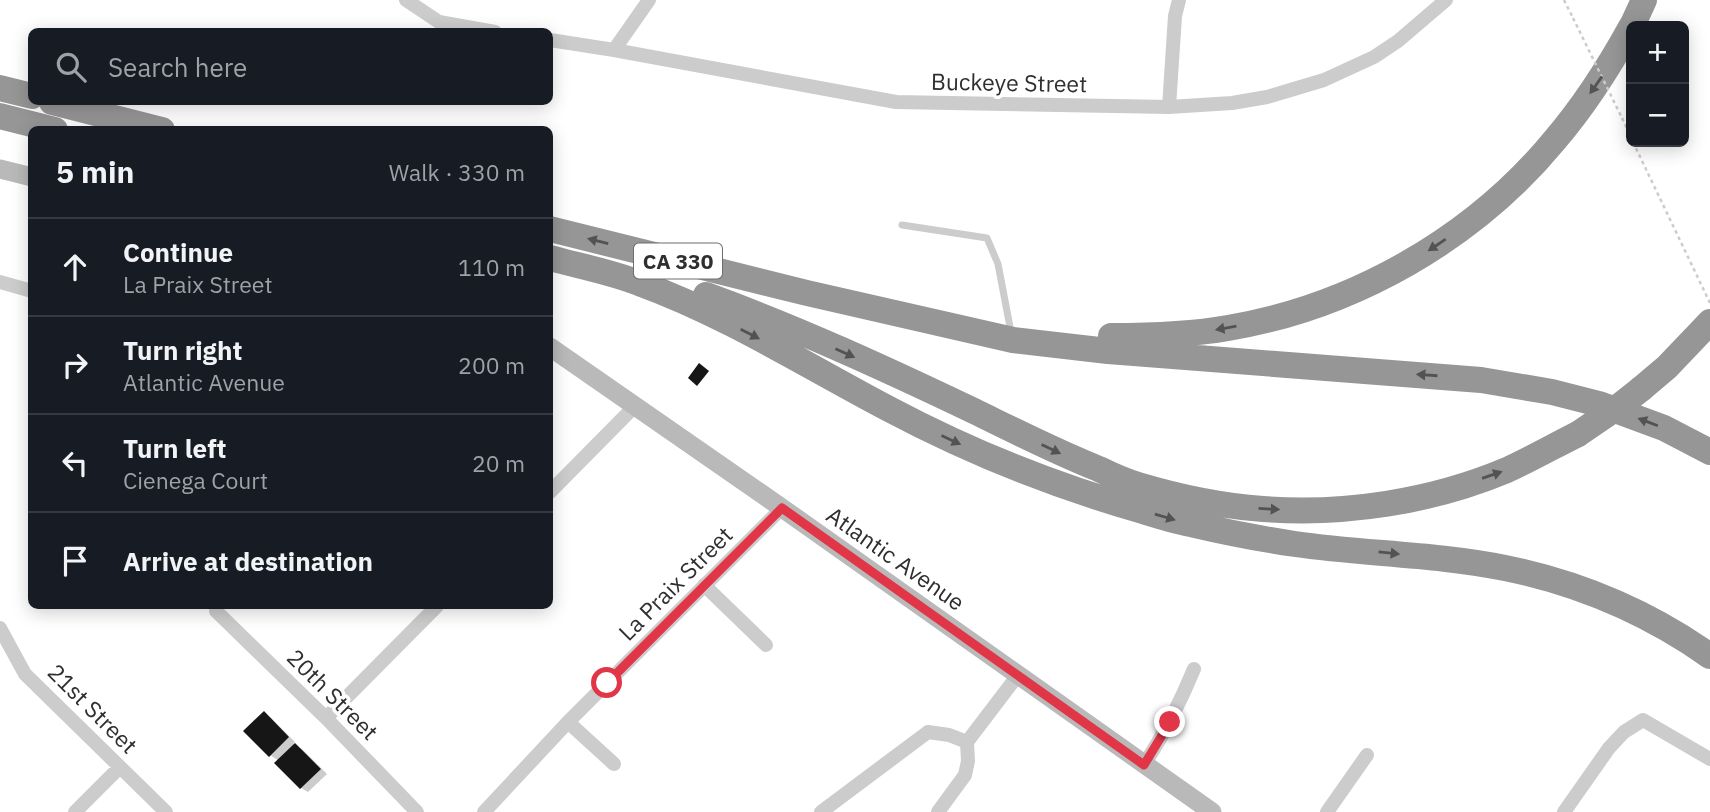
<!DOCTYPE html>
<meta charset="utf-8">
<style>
:root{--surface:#171b24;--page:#20242c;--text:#f1f3f6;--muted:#9ea1a6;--line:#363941}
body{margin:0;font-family:"IBM Plex Sans",sans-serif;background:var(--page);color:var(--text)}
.controls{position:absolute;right:21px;top:21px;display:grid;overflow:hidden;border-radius:10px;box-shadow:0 4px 18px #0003}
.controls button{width:63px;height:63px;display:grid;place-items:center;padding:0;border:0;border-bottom:2px solid var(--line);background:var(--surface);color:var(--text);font:35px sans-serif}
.stop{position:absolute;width:21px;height:21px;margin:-16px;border:5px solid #e13648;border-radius:50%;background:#fff}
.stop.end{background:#e13648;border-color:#fff;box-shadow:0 2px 7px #0008}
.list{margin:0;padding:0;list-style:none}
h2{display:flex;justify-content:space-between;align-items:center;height:91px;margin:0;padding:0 28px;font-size:30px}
h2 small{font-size:23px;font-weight:400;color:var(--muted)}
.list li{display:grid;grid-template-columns:46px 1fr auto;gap:21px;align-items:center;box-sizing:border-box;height:98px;padding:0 28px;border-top:2px solid var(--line)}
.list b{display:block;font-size:26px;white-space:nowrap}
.list p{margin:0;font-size:23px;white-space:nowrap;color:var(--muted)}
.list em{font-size:23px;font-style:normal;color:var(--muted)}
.icon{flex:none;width:38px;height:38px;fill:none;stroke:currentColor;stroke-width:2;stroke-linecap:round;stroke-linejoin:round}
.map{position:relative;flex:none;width:1710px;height:812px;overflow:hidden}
.search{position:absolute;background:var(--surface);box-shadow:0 4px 18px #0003;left:28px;top:28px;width:525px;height:77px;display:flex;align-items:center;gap:18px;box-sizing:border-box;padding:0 24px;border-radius:10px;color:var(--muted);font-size:26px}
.panel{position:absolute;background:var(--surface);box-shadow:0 4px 18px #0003;left:28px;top:126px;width:525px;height:483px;border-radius:10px}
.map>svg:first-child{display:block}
</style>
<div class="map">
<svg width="1710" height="812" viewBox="0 0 1710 812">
<rect width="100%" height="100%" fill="#fff"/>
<!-- shadow -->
<path fill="#0003" d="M264,713l7,5 24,24 -2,2 9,5 25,25 -19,18 -7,-4 -22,-27 -9,-6z"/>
<!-- building -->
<path fill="#161616" d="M699,363l10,8 -12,15 -9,-8z
M264,711l25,26 -20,20 -26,-26z
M295,743l26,26 -21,20 -26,-26z"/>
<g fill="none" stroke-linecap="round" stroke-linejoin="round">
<!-- path -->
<path stroke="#ccc" stroke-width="2.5" stroke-dasharray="3.5 3.5" stroke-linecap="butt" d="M1564,0l9,18
M1622,118l9,19
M1633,142l77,161"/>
<!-- lane -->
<path stroke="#ccc" stroke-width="7" d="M902,225l85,13 11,26 12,63 -1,8"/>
<!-- street -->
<path stroke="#ccc" stroke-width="14" d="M406,0l33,22 56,10
M550,40l64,10 282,52 273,5 63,-4 35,-6 57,-17 50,-23 24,-16 48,-41
M614,50l35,-50
M1169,107l6,-91 4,-16
M0,282l32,9
M550,492l84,-85
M704,585l62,60
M216,611l110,107 91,94
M0,628l25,46 141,138
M326,718l111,-112
M568,722l46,42
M967,742l51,-67
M1144,765c20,-31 36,-62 50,-96
M75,812l45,-45
M484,812l84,-90 214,-214
M821,812l107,-80 21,3 18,7 1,19 -3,14 -27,37
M1327,812l40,-57
M1564,812l45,-64 15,-16 19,-12 67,39"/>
<!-- secondary -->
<path stroke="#b9b9b9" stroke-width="19" d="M0,169l32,8
M550,347l232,161 430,304"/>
<!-- highway -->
<path stroke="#969696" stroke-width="26" d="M1632,26l12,-26
M0,88l32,8
M52,102l110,28
M0,116l55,14
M550,229l257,64 206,47 95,11 373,29 71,12 47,12 65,24 46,24
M550,258c29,8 61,14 89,25 88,32 168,83 250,126 81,43 166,77 254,102 16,5 32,10 48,13 34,8 70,15 104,20 70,10 141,10 210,24 74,15 144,45 205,88
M706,295c91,33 180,74 268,116 41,20 82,41 125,58 12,6 25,12 39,16 40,12 83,21 125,24 81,6 168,-7 244,-39 24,-11 47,-24 71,-36
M1111,336c39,0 78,-1 117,-8 125,-21 245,-89 326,-187 30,-35 55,-74 77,-114
M1641,389l26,-22 43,-45"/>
<!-- path-bridge -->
<path stroke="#ccc" stroke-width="2.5" stroke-dasharray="3.5 3.5" stroke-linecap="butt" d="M1573,18l49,100"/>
<!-- highway-bridge -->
<path stroke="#969696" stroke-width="26" d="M1578,434l44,-30 19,-15"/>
</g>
<!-- one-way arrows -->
<defs><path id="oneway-solid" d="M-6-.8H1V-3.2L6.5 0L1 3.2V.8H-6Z" transform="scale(1.75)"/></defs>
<g fill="#535353">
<use href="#oneway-solid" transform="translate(1596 85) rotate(125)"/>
<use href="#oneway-solid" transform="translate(598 241) rotate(-166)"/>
<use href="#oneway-solid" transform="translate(1437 245) rotate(146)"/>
<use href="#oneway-solid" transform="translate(1226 328) rotate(170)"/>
<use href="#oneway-solid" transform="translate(750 334) rotate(27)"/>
<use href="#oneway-solid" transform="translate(845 353) rotate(24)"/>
<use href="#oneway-solid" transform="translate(1427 375) rotate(-176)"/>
<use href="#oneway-solid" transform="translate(1648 422) rotate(-159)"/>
<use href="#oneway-solid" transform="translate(951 440) rotate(25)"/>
<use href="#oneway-solid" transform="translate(1051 449) rotate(26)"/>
<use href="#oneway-solid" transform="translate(1492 475) rotate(-19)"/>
<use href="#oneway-solid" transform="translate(1269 509) rotate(3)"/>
<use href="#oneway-solid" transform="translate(1165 517) rotate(16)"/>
<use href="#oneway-solid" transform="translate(1389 553) rotate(6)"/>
</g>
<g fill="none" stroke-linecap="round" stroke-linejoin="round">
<!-- route -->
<path stroke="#e13648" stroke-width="9" d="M607,683l175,-175 362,257 26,-43"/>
</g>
<g text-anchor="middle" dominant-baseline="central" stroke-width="7" stroke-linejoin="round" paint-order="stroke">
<!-- shield labels -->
<rect fill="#fff" stroke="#6d6d6d" stroke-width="2" x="634" y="243.5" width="88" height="35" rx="5"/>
<g font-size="21" font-weight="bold" fill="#2f2f2f">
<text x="678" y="261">CA 330</text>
</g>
<!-- street labels -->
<g font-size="23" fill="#2f2f2f" stroke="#fff">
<text transform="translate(1009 82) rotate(1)">Buckeye Street</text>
<text transform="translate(896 558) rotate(35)">Atlantic Avenue</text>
<text transform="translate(675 583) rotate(-45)">La Praix Street</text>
<text transform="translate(333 694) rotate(45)">20th Street</text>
<text transform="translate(93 708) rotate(45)">21st Street</text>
</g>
</g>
</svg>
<div class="controls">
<button>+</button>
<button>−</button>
</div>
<div class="stop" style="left:607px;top:683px"></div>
<div class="stop end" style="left:1170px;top:722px"></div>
<div class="search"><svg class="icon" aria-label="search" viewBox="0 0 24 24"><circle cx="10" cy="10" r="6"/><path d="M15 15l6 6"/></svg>Search here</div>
<section class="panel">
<h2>5 min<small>Walk · 330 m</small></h2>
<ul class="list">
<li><svg class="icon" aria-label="ahead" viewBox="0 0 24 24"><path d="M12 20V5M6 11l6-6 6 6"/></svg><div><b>Continue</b><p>La Praix Street</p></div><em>110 m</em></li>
<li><svg class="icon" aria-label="right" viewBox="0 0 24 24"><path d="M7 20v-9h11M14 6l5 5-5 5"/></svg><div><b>Turn right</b><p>Atlantic Avenue</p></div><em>200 m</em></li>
<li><svg class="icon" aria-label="left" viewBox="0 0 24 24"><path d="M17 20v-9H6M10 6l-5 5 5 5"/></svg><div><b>Turn left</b><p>Cienega Court</p></div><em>20 m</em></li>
<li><svg class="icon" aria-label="arrive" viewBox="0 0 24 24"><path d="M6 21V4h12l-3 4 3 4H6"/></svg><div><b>Arrive at destination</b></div></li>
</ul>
</section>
</div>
